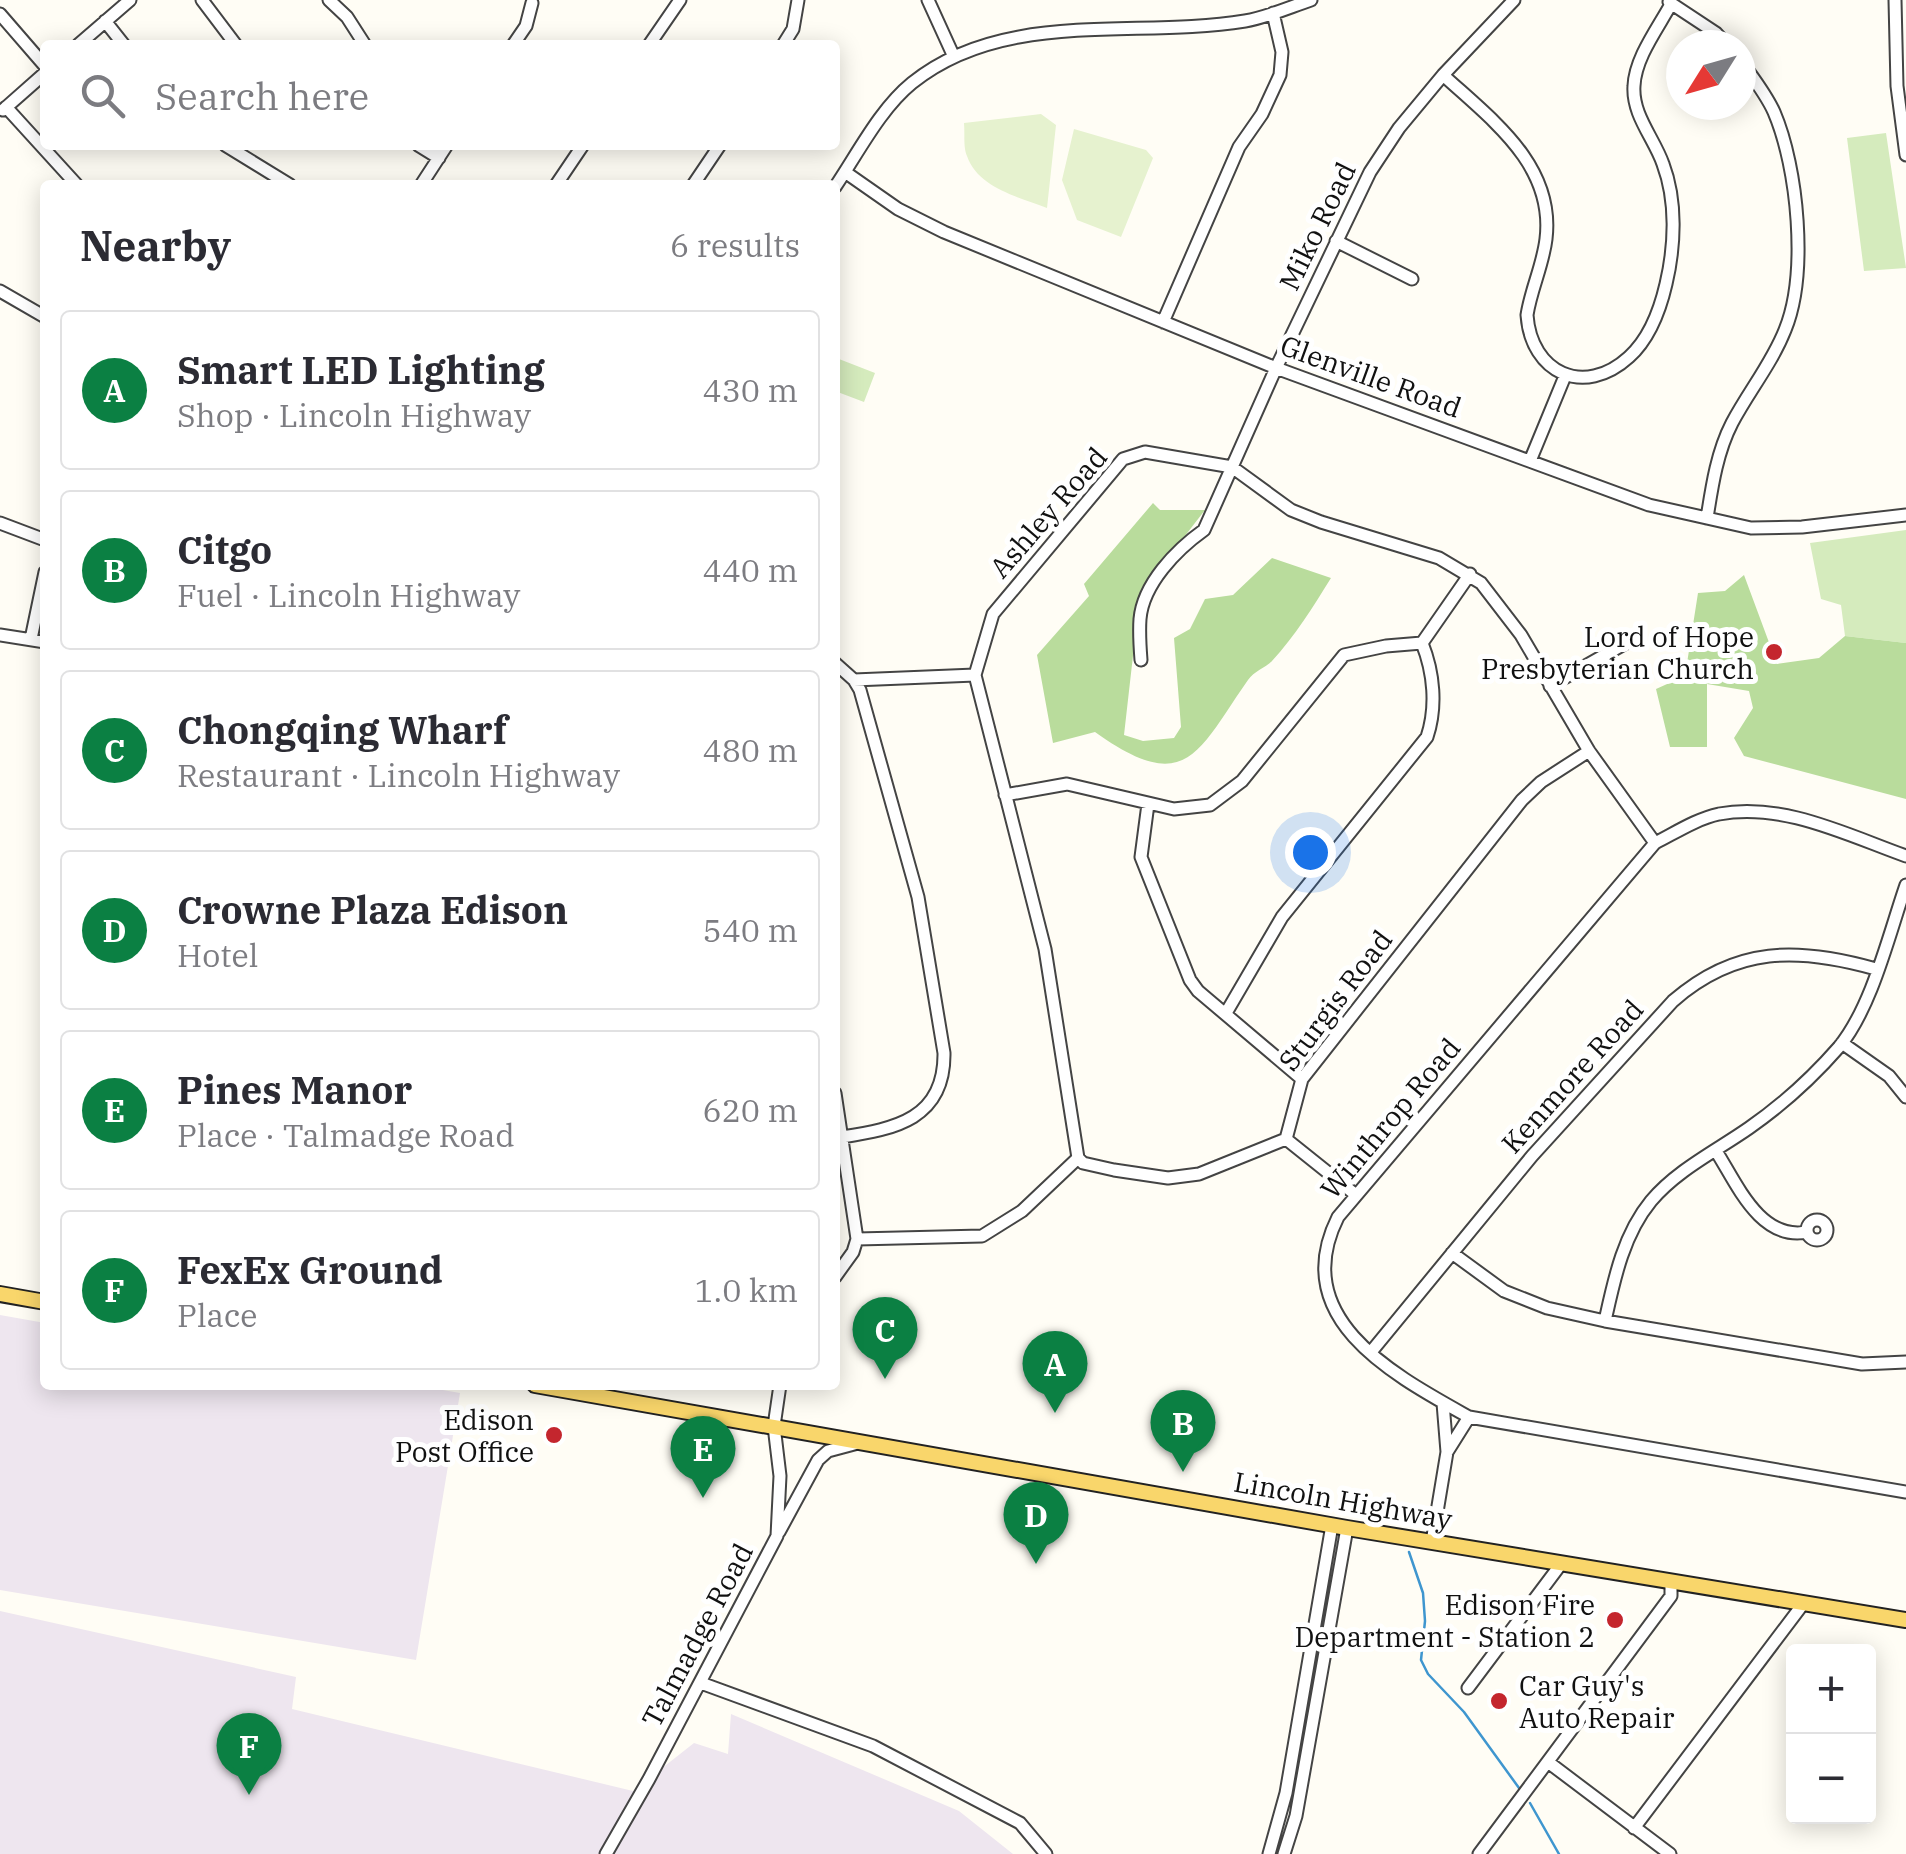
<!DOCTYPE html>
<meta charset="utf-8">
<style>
:root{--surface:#fff;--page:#f2f2f3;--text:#2b2b33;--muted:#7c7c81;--line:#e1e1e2;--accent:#0b8043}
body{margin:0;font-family:"IBM Plex Serif",serif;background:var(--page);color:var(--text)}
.controls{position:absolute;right:30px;bottom:30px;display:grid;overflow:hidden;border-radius:10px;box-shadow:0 5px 25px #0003}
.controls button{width:90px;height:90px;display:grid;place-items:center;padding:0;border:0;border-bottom:2px solid var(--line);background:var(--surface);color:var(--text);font:50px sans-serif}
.compass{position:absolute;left:1666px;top:30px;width:90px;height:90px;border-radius:50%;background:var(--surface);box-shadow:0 5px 25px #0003;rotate:233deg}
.you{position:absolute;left:1310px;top:852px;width:35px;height:35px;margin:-25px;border:8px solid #fff;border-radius:50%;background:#1a73e8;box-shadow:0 0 0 15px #1a73e833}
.badge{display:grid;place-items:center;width:65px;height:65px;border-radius:50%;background:var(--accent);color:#fff;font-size:32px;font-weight:700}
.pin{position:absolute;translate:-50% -82px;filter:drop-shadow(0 2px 5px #0008)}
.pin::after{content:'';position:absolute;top:52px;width:35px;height:30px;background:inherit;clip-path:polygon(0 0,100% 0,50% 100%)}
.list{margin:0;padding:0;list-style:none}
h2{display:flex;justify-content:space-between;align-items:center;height:130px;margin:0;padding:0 40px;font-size:42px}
h2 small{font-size:32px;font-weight:400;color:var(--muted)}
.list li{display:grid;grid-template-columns:65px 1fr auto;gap:30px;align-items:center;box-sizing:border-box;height:160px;margin:0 20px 20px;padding:0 20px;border:2px solid var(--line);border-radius:10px}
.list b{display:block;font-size:38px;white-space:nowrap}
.list p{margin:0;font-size:32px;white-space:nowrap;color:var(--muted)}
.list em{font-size:32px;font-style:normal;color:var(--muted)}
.icon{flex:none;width:55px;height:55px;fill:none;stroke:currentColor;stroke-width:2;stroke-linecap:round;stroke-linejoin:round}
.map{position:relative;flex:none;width:1906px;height:1854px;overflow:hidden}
.search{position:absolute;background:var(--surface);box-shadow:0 5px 25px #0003;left:40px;top:40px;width:800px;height:110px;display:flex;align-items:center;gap:25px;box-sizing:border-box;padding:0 35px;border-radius:10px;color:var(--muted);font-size:38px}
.panel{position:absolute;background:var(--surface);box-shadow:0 5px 25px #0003;left:40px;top:180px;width:800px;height:1210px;border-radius:10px}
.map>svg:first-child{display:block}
</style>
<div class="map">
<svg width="1906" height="1854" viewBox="0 0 1906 1854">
<rect width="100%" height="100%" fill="#fffdf5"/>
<!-- industrial -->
<path fill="#eee6ef" d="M0,1315l45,8v62h369l46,8 -44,267 -416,-70z
M0,1611l296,66 -4,32 341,82 61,-48 34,11 3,-40 228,97 54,43h-1013z"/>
<!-- green -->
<path fill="#d5ebbd" d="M1886,133l20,135 -42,3 -17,-133z
M839,359l36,14 -11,29 -29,-11v-20z
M1906,530v113l-61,-7 -4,-31 -20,-6 -11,-56z"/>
<!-- forest -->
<path fill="#b9dc9c" d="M1153,503l7,7h45l-65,84 -16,141 19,6 31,-3 7,-11 -7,-89 16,-9 15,-30 28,-4 39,-37 59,20c-18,29 -36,58 -59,83 -7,7 -18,10 -24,19 -50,71 -61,118 -153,52l-42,11 -16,-88 52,-59 -5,-12z
M1744,575l33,89 42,-6 26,-22 61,7v156l-162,-43 -10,-18 19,-30 -4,-17 -42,-7v63h-37l-14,-58 29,-13 13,-83 27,-2z"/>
<!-- pitch -->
<path fill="#e6f2cf" d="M1041,114l15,11 -9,83c-28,-11 -69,-20 -80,-52 -4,-9 -2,-22 -3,-33z
M1074,129l72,21 7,8 -32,79 -44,-17 -15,-40z"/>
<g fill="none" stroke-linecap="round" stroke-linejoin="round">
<!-- stream -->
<path stroke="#3f96cf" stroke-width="2.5" d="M1409,1552l14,41 2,28 -4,39 7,14 36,38 55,76
M1530,1803l29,51"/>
<defs>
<path id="minor" d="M202,0l34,45
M329,0l18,17 18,28
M928,0l26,57
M1895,0l2,86 9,69
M1669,2l47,31 11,12
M0,14l45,52
M105,21l19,24
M78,45l52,-45
M513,45l13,-19 6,-23
M649,45l31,-45
M783,45l10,-16 5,-29
M1443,75c49,45 112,90 103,164 -3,26 -15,50 -19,76 4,58 57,83 102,42 20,-18 31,-47 37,-73 9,-38 11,-83 -3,-120 -9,-26 -31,-49 -29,-78 1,-28 24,-58 37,-82
M6,107l71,78
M3,110l42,-37
M225,145l65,40
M418,145l21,13
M845,172l53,37 46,23 332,136 373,137 102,23 51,-1 104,-12
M421,185l26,-40
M556,185l27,-40
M693,185l27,-40
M835,187c23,-34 45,-78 77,-104 93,-75 224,-44 333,-62 23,-4 45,-14 66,-21
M1336,241l76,38
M0,291l45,26
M1163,322l76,-175 23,-33 18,-39 2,-23 -9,-39
M1530,461l35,-85
M1707,518c5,-32 10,-66 25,-95 17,-32 40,-60 53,-93 23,-56 13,-162 -11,-218 -8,-18 -21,-34 -33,-51
M0,523l45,17
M0,635l45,7
M31,639l14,-67
M1422,643l48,-69
M1141,660c-1,-13 -2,-27 -1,-41 3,-35 36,-69 64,-89l72,-162 94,-196 29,-44 44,-53 71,-75
M835,663l19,17 6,10 58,207 26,156c1,66 -49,76 -102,84
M854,680l121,-5
M1550,686l76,-43
M1005,795l62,-11 107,25 36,-4 32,-24 102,-126 42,-9 36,-3
M1148,804l-7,53 49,123 8,11 104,88
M1906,856c-59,-21 -123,-54 -187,-42 -23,5 -44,19 -64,29l-317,374c-51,102 56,158 131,200l437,75
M1226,1013l56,-96 145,-180c10,-30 7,-64 -5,-94
M1842,1043l47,33 17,21
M835,1093l22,146 -4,13 -18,25
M1286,1139l16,-60 220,-279 19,-18 48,-31
M1286,1139l70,56
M1716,1151c21,33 44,90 91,81
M1078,1158l-33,-209 -70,-274 18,-61 130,-155 22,-7 87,15 59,43 30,12 118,36 42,25 40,52 68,116 66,92
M1078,1158l5,5 31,7 54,8 31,-4 87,-35
M1807 1230a10 10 0 1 1 20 0a10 10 0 1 1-20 0Z
M857,1239l125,-3 40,-25 56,-53
M1452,1253l52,38 43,17 58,13 257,43 44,-2
M1605,1321c9,-41 18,-86 46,-120 26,-31 65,-50 98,-73 33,-23 63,-50 90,-81 33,-40 50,-113 67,-162
M1371,1352l161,-196 141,-155c63,-55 125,-54 203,-32
M1447,1452l22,-35
M779,1532l39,-72 10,-9 30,-8
M1432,1542l15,-90 -4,-49
M701,1683l172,63 147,77 26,31
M1468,1688l93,-124
M1548,1762l122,92
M1634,1828l169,-224
M606,1854l43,-75 128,-243 3,-60 -6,-50 6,-41
M1269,1854l17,-61 46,-268
M1284,1854l12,-38 51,-288
M1479,1854l192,-258v-13"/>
<path id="major" d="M0,1294l45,8
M535,1385l812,143 559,92"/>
</defs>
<!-- minor casing -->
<use href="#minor" stroke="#444" stroke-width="15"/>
<!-- major casing -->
<use href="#major" stroke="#222" stroke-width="18"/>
<!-- minor -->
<use href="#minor" stroke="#fff" stroke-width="11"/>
<!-- major -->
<use href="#major" stroke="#f9d66b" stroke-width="14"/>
</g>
<!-- markers -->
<g fill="#c4262e" stroke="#fff" stroke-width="4">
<circle cx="1774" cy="652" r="10"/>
<circle cx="554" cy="1435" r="10"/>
<circle cx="1615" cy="1620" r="10"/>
<circle cx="1499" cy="1701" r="10"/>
</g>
<g text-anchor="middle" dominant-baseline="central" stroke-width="10" stroke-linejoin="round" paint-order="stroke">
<!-- street labels -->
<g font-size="28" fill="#111" stroke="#fff">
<text transform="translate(1317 226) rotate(-64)">Miko Road</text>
<text transform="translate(1371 376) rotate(20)">Glenville Road</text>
<text transform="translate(1048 512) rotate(-49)">Ashley Road</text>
<text transform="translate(1335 1000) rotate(-53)">Sturgis Road</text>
<text transform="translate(1572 1076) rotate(-48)">Kenmore Road</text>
<text transform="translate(1390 1118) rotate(-50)">Winthrop Road</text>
<text transform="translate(1343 1500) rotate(10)">Lincoln Highway</text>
<text transform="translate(697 1635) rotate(-62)">Talmadge Road</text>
</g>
<!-- poi labels -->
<g font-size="28" fill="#111" stroke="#fff" text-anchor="end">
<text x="1754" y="636">Lord of Hope<tspan x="1754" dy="32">Presbyterian Church</tspan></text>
<text x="534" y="1419">Edison<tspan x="534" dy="32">Post Office</tspan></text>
<text x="1595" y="1604">Edison Fire<tspan x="1595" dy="32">Department - Station 2</tspan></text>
<text x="1519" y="1685" text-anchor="start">Car Guy's<tspan x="1519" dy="32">Auto Repair</tspan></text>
</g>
</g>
</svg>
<div class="controls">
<button>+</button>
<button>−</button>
</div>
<svg class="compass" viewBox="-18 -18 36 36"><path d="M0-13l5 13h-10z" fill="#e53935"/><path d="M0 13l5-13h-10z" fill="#7c7c81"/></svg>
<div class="you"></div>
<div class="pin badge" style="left:1055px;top:1413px">A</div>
<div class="pin badge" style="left:1183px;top:1472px">B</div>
<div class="pin badge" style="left:885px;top:1379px">C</div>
<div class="pin badge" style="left:1036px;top:1564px">D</div>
<div class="pin badge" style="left:703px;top:1498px">E</div>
<div class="pin badge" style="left:249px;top:1795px">F</div>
<div class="search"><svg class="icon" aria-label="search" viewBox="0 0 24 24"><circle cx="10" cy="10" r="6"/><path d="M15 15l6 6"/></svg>Search here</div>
<section class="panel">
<h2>Nearby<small>6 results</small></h2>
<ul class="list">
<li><span class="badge">A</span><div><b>Smart LED Lighting</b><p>Shop · Lincoln Highway</p></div><em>430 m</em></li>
<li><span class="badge">B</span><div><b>Citgo</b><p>Fuel · Lincoln Highway</p></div><em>440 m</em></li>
<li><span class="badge">C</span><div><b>Chongqing Wharf</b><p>Restaurant · Lincoln Highway</p></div><em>480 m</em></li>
<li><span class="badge">D</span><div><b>Crowne Plaza Edison</b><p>Hotel</p></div><em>540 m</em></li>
<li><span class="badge">E</span><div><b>Pines Manor</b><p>Place · Talmadge Road</p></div><em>620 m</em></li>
<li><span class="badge">F</span><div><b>FexEx Ground</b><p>Place</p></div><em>1.0 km</em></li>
</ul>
</section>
</div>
